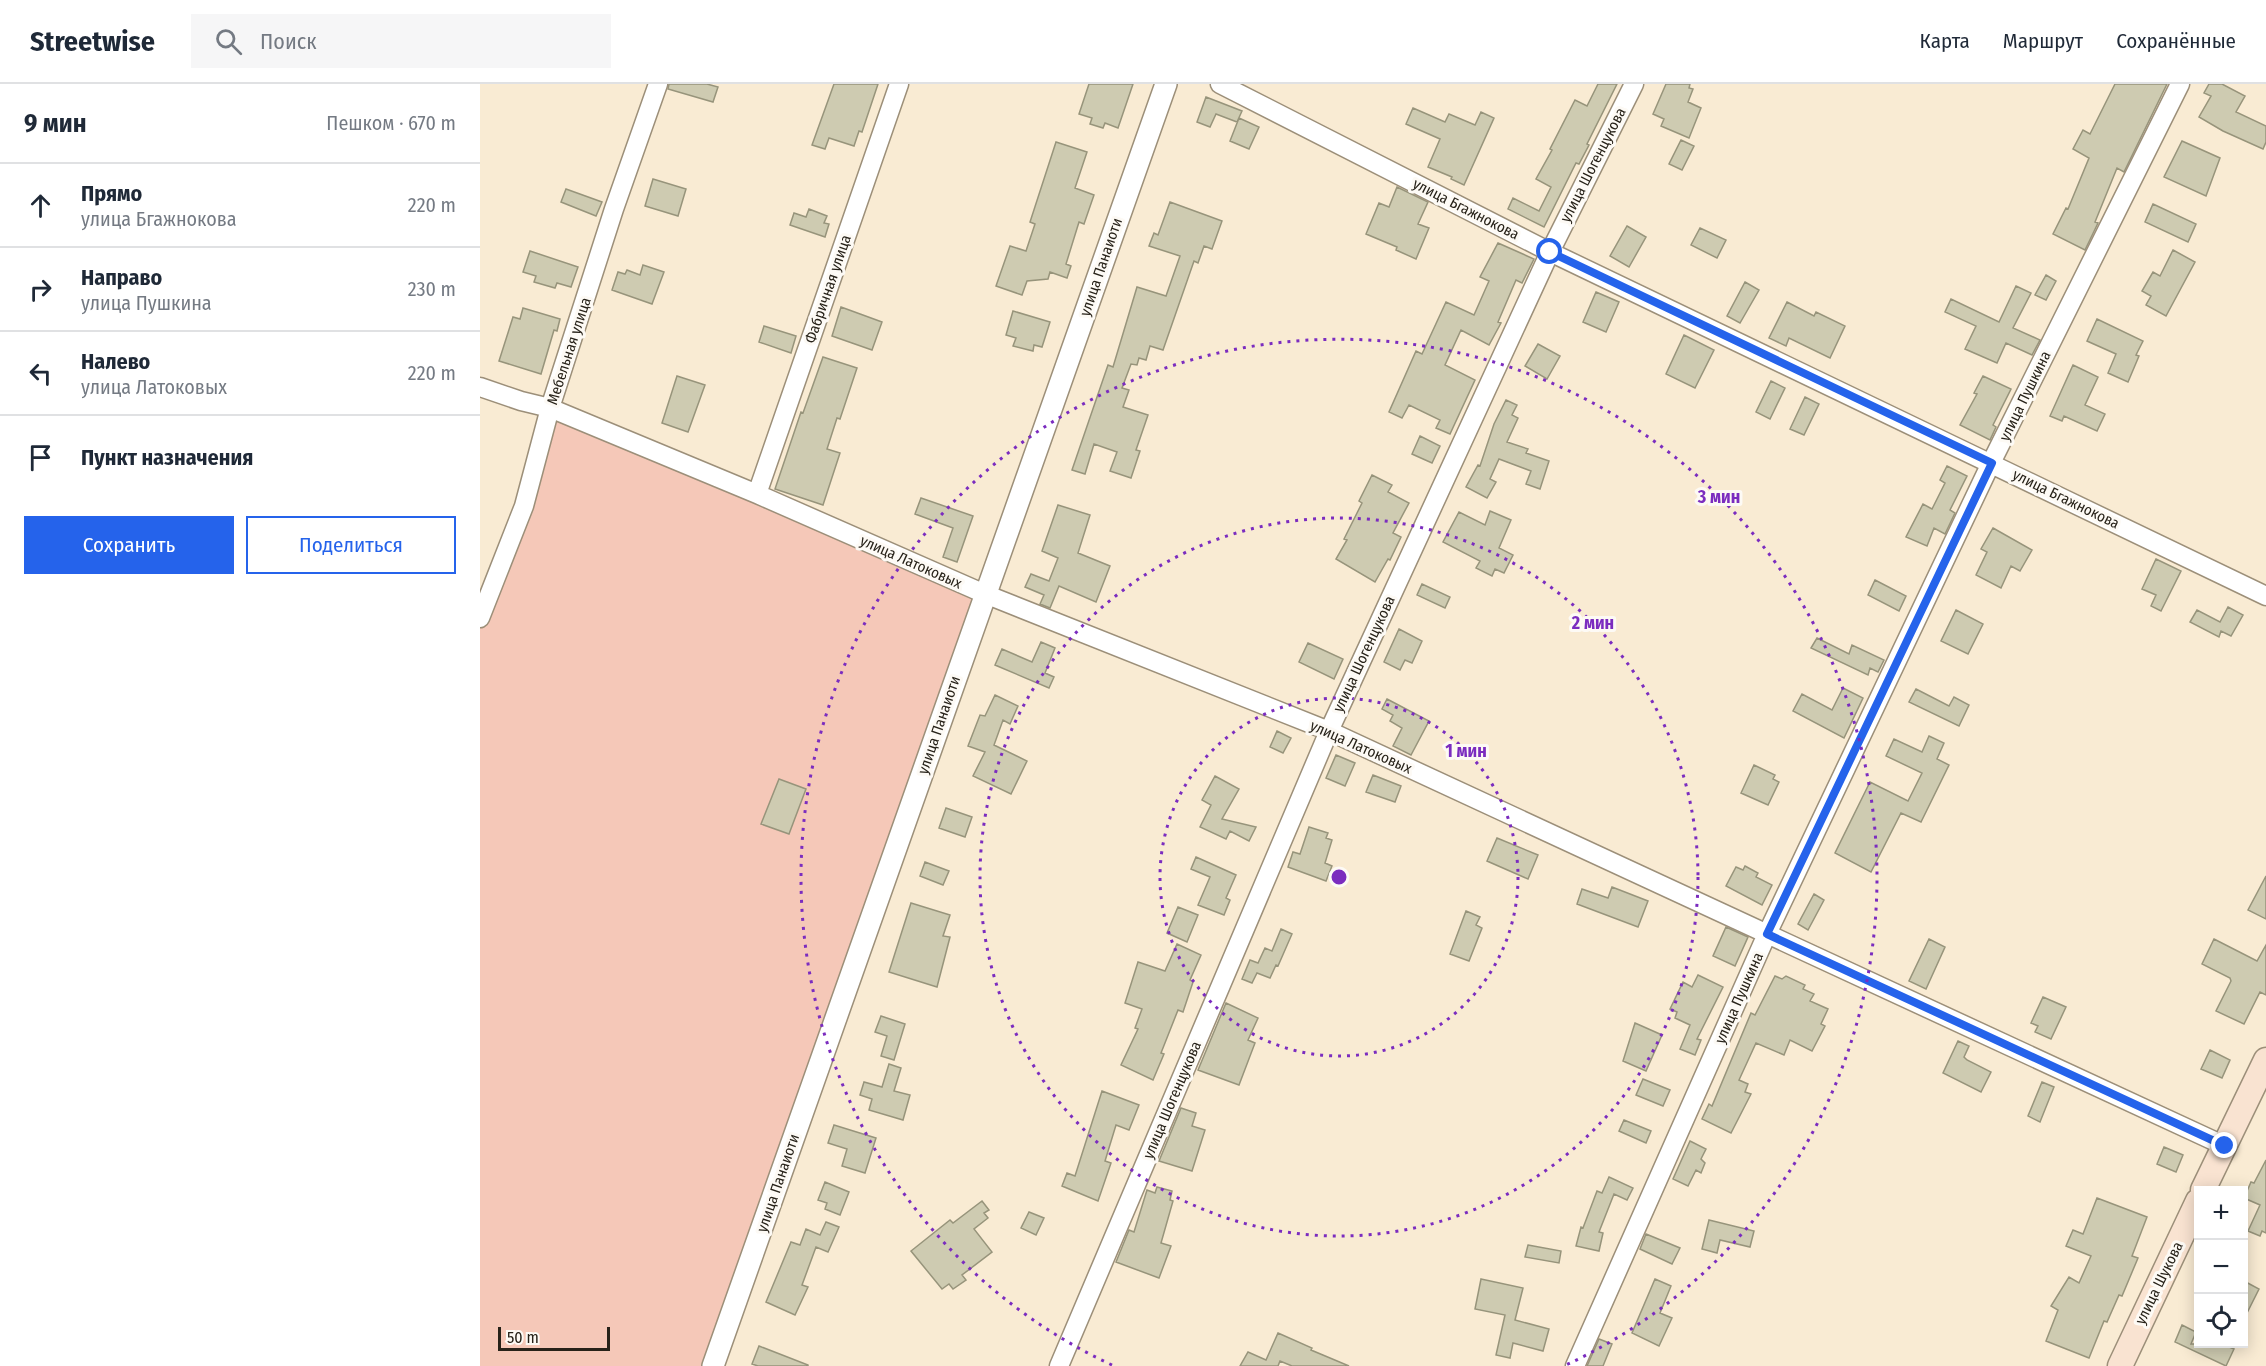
<!DOCTYPE html>
<html lang="ru">
<meta charset="utf-8">
<style>
:root{--surface:#fff;--page:#f6f6f7;--text:#1f2937;--muted:#747a83;--line:#e0e1e3;--accent:#2563eb}
body{margin:0;font-family:"Fira Sans Condensed",sans-serif;background:var(--page);color:var(--text)}
.controls{position:absolute;right:18px;bottom:18px;display:grid;overflow:hidden;border-radius:0px;box-shadow:0 3px 15px #0003}
.controls button{width:54px;height:54px;display:grid;place-items:center;padding:0;border:0;border-bottom:2px solid var(--line);background:var(--surface);color:var(--text);font:30px sans-serif}
.scale{position:absolute;left:18px;bottom:15px;width:112px;box-sizing:border-box;padding-left:6px;border:3px solid #272219;border-top:0;font-size:16px;line-height:21px;white-space:nowrap;color:#272219;-webkit-text-stroke:4px #fdfaf5;paint-order:stroke}
.stop{position:absolute;width:18px;height:18px;margin:-14px;border:4px solid #2563eb;border-radius:50%;background:#fff}
.stop.end{background:#2563eb;border-color:#fff;box-shadow:0 2px 6px #0008}
.list{margin:0;padding:0;list-style:none}
h2{display:flex;justify-content:space-between;align-items:center;height:78px;margin:0;padding:0 24px;font-size:26px}
h2 small{font-size:20px;font-weight:400;color:var(--muted)}
.list li{display:grid;grid-template-columns:39px 1fr auto;gap:18px;align-items:center;box-sizing:border-box;height:84px;padding:0 24px;border-top:2px solid var(--line)}
.list b{display:block;font-size:22px;white-space:nowrap}
.list p{margin:0;font-size:20px;white-space:nowrap;color:var(--muted)}
.list em{font-size:20px;font-style:normal;color:var(--muted)}
.actions{display:flex;gap:12px;padding:18px 24px}
.actions a{flex:1;padding:14px 0;border:2px solid var(--accent);border-radius:0px;text-align:center;font-size:21px;color:var(--accent)}
.actions .main{background:var(--accent);color:#fff}
.icon{flex:none;width:33px;height:33px;fill:none;stroke:currentColor;stroke-width:2;stroke-linecap:round;stroke-linejoin:round}
.map{position:relative;flex:none;width:1786px;height:1282px;overflow:hidden}
header{display:flex;align-items:center;gap:36px;box-sizing:border-box;height:84px;padding:0 30px;background:var(--surface);border-bottom:2px solid var(--line)}
header strong{font-size:28px}
nav{display:flex;gap:33px;margin-inline-start:auto;font-size:21px}
.search{width:420px;height:54px;background:var(--page);display:flex;align-items:center;gap:15px;box-sizing:border-box;padding:0 21px;border-radius:0px;color:var(--muted);font-size:22px}
main{display:flex}
aside{flex:1;background:var(--surface)}
.map>svg:first-child{display:block}
</style>
<header>
<strong>Streetwise</strong>
<div class="search"><svg class="icon" aria-label="search" viewBox="0 0 24 24"><circle cx="10" cy="10" r="6"/><path d="M15 15l6 6"/></svg>Поиск</div>
<nav><a>Карта</a><a>Маршрут</a><a>Сохранённые</a></nav>
</header>
<main>
<aside>
<h2>9 мин<small>Пешком · 670 m</small></h2>
<ul class="list">
<li><svg class="icon" aria-label="ahead" viewBox="0 0 24 24"><path d="M12 20V5M6 11l6-6 6 6"/></svg><div><b>Прямо</b><p>улица Бгажнокова</p></div><em>220 m</em></li>
<li><svg class="icon" aria-label="right" viewBox="0 0 24 24"><path d="M7 20v-9h11M14 6l5 5-5 5"/></svg><div><b>Направо</b><p>улица Пушкина</p></div><em>230 m</em></li>
<li><svg class="icon" aria-label="left" viewBox="0 0 24 24"><path d="M17 20v-9H6M10 6l-5 5 5 5"/></svg><div><b>Налево</b><p>улица Латоковых</p></div><em>220 m</em></li>
<li><svg class="icon" aria-label="arrive" viewBox="0 0 24 24"><path d="M6 21V4h12l-3 4 3 4H6"/></svg><div><b>Пункт назначения</b></div></li>
</ul>
<div class="actions"><a class="main">Сохранить</a><a>Поделиться</a></div>
</aside>
<div class="map">
<svg width="1786" height="1282" viewBox="0 0 1786 1282">
<rect width="100%" height="100%" fill="#f9ebd3"/>
<!-- green -->
<path fill="#f5c8b8" d="M70,324l435,186 -272,772h-233v-748z"/>
<!-- building -->
<path fill="#cecbb1" stroke="#97947b" stroke-width="1.5" d="M189,0h38l11,3 -5,15 -45,-13z
M354,0h44l-16,48 -3,-1 -5,15 -25,-8 -4,11 -13,-4z
M609,0h44l-15,44 -13,-5 -2,5 -13,-4 2,-6 -13,-4z
M1118,0h19l-30,60 2,1 -10,19 -3,-1 -32,64 -36,-18 5,-11 26,13 12,-24 -15,-8 16,-29 -2,-1 25,-49 12,6z
M1186,0h24l-1,4 4,1 -5,13 13,6 -12,30 -28,-12 3,-7 -11,-5z
M1635,0h52l-43,88 -7,-4 -22,54 3,1 -13,27 -32,-16 13,-26 2,1 21,-51 -16,-9 10,-19 7,4z
M1729,0h13l23,12 -9,16 30,14v16l-3,7 -40,-18 -24,-14 12,-21 -7,-3z
M726,13l36,14 -5,11 -21,-8 -6,13 -13,-5z
M933,24l32,14 4,-8 26,11 6,-13 13,6 -30,67 -13,-6 1,-2 -24,-10 12,-28 -34,-15z
M759,34l20,9 -10,22 -19,-8z
M1201,56l13,6 -12,24 -13,-6z
M1702,57l38,17 -14,38 -42,-19z
M576,58l31,10 -12,36 19,7 -10,29 -5,-2 -13,42 5,2 -4,12 -17,-6 -2,7 -21,2 -5,14 -26,-9 14,-40 16,5 9,-27 -5,-2z
M173,95l33,10 -8,27 -33,-10z
M917,103l31,15 -10,22 11,4 -13,31 -20,-9 1,-3 -31,-13 13,-31 10,4z
M86,105l36,13 -6,14 -35,-14z
M690,118l52,19 -10,28 -8,-3 -6,17 -4,-2 -31,89 -13,-4 -4,14 -7,-2 -2,7 -6,-1 -9,24 7,2 -6,17 25,8 -12,35 4,1 -9,27 -21,-7 7,-19 -23,-8 -9,30 -13,-4 36,-105 5,2 24,-80 29,9 14,-40 -31,-10 5,-13 4,2z
M1673,120l43,20 -8,18 -43,-20z
M329,125l18,7 -3,7 5,1 -4,13 -35,-12 4,-12 12,4z
M1147,142l19,11 -17,30 -19,-11z
M1220,144l26,12 -9,18 -26,-13z
M1018,159l36,16 -12,24 -6,-3 -18,42 3,1 -12,22 -28,-15 -16,35 30,15 -25,54 -14,-6 4,-8 -31,-15 -7,13 -13,-6 27,-61 6,3 24,-52 28,13 15,-34 -9,-4z
M1693,166l22,12 -29,54 -20,-11 5,-9 -9,-5 11,-19 7,4z
M50,167l48,16 -7,20 -14,-4 -2,5 -21,-6 2,-6 -13,-4z
M163,181l21,7 -12,32 -40,-14 6,-18 7,2 2,-4 13,5z
M1566,191l10,6 -10,19 -11,-5z
M1265,198l14,8 -19,33 -13,-7z
M1536,202l15,7 -18,35 27,12 -8,15 -26,-12 -9,20 -32,-14 11,-23 -31,-14 6,-13 48,23z
M1116,208l23,10 -13,30 -23,-10z
M1307,218l27,14 2,-4 29,14 -15,32 -41,-20 -3,8 -17,-8z
M361,223l41,15 -10,28 -40,-14z
M43,224l37,11 -3,12 -3,-1 -13,44 -42,-13 14,-44 7,2z
M533,227l37,11 -8,25 -8,-2 -1,6 -20,-5 3,-8 -10,-3z
M1617,235l46,22 -7,14 3,1 -11,26 -20,-9 8,-19 -29,-13z
M284,242l32,10 -5,17 -32,-11z
M1204,251l30,15 -19,38 -29,-14z
M1058,260l22,12 -13,23 -22,-13z
M343,273l34,11 -17,51 -3,-1 -10,31 13,4 -17,52 -48,-16 26,-77 2,1z
M1593,281l25,12 -13,28 20,9 -8,17 -33,-15 -2,5 -12,-5z
M197,292l28,9 -17,47 -26,-9z
M1503,292l28,13 -18,36 3,2 -6,13 -30,-15 17,-31 -3,-1z
M1291,297l14,7 -15,31 -14,-7z
M1325,313l14,7 -15,31 -14,-6z
M1026,316l11,5 -5,10 6,3 -11,24 21,7 -2,4 23,8 -9,28 -14,-5 5,-13 -32,-12 -9,20 6,3 -9,16 -21,-11 12,-22 2,1 14,-42z
M940,352l20,10 -8,17 -20,-9z
M1467,382l20,10 -17,34 5,3 -10,21 -11,-6 -7,18 -21,-9 17,-33 9,5 13,-26 -5,-3z
M892,391l20,10 -4,7 21,11 -16,30 8,4 -11,23 -2,-1 -13,23 -39,-23 11,-19 -3,-1 18,-36 -3,-2z
M441,414l52,18 -16,46 -14,-5 10,-29 -38,-14z
M578,421l32,10 -12,38 32,13 -14,36 -37,-16 -9,22 -10,-4 4,-9 -19,-8 6,-13 18,7 9,-23 -16,-7z
M1010,427l21,9 -12,28 14,7 -9,18 -9,-4 -3,7 -16,-8 4,-7 -37,-19 16,-30 26,13z
M1513,444l39,22 -12,21 -9,-5 -10,22 -25,-13 11,-23 -6,-3z
M1676,475l25,12 -20,40 -10,-5 5,-11 -14,-6z
M1395,496l31,16 -7,15 -31,-16z
M942,500l28,13 -5,11 -28,-13z
M1748,523l15,8 -12,21 -10,-5 -2,6 -29,-15 7,-12 23,12z
M1476,526l27,14 -15,30 -27,-13z
M919,545l23,12 -10,22 -7,-3 -5,10 -16,-8z
M1337,554l32,16 3,-9 32,15 -6,12 -8,-4 -2,7 -57,-27z
M561,558l14,6 -10,25 9,4 -5,11 -54,-23 7,-16 30,13z
M828,559l35,16 -9,20 -35,-17z
M1363,604l20,10 -19,40 -51,-27 9,-17 30,16z
M1436,605l33,17 5,-9 15,8 -10,21 -50,-24z
M515,611l23,11 -8,18 -7,-4 -9,25 33,16 -16,33 -38,-18 12,-24 -17,-6 12,-31 5,1z
M907,615l42,22 -18,34 -18,-9 9,-18 -12,-7 3,-6 -11,-6z
M797,647l14,7 -8,15 -13,-6z
M1449,652l15,7 -7,16 12,6 -28,57 -20,-9 -30,59 -36,-19 35,-71 38,19 14,-28 -36,-17 8,-17 28,13z
M856,671l19,8 -10,23 -19,-8z
M1274,681l21,10 -2,4 6,3 -11,23 -27,-12z
M893,691l28,11 -6,16 -29,-10z
M735,692l24,13 -17,30 34,8 -7,14 -19,-10 -4,8 -26,-12 11,-22 -9,-5z
M299,695l27,10 -17,45 -28,-10z
M466,724l26,9 -7,20 -26,-9z
M829,743l19,6 -2,5 6,2 -7,23 7,3 -6,15 -38,-14 5,-15 7,2z
M1017,754l41,17 -10,24 -41,-18z
M716,773l40,18 -10,23 4,2 -6,15 -26,-10 12,-28 -19,-8z
M445,778l24,9 -6,14 -23,-9z
M1265,782l13,7 -2,4 16,8 -10,20 -36,-19 10,-19 7,3z
M1786,792v43l-18,-9z
M1132,803l36,14 -10,26 -61,-23 5,-15 26,9z
M1334,810l10,6 -16,30 -10,-6z
M431,819l39,12 -7,21 7,1 -13,50 -48,-15z
M698,823l20,8 -11,27 -20,-9z
M986,827l14,6 -4,8 6,3 -13,33 -19,-7z
M1246,843l22,10 -13,29 -22,-10z
M801,845l11,5 -14,32 -2,-1 -6,13 -13,-5 -5,10 -10,-4 8,-19 8,3 7,-15 7,3z
M1449,855l16,8 -19,42 -17,-8z
M1734,855l43,22 9,-16v50l-6,-3 -16,32 -28,-13 15,-30 -1,-3 -28,-14z
M697,860l24,11 -11,25 3,2 -10,30 -5,-2 -17,43 3,1 -11,26 -32,-15 17,-36 -3,-1 7,-19 -17,-6 13,-41 27,9z
M1218,891l25,12 -26,52 4,1 -6,15 -15,-6 10,-24 -15,-7 2,-6 -7,-3 13,-27 9,5z
M1295,892l7,3 4,-3 19,9 -2,4 11,5 -4,7 18,8 -7,15 4,2 -13,25 -22,-11 -6,15 -28,-12 -17,37 9,4 -3,8 6,2 -20,39 -29,-14 7,-15 3,2 39,-93 4,2z
M1563,913l23,10 -15,32 -16,-7 3,-6 -7,-3z
M746,919l32,15 -10,22 7,3 -16,42 -41,-15z
M401,932l24,8 -11,36 -13,-4 6,-20 -12,-4z
M1155,939l27,12 -16,36 -23,-10z
M1478,957l11,5 -5,11 3,3 24,12 -10,20 -38,-19z
M1730,966l20,10 -8,18 -21,-9z
M409,980l12,4 -7,23 16,4 -7,25 -34,-10 3,-11 -12,-4 4,-13 18,5z
M1163,995l27,11 -7,16 -27,-11z
M1562,998l12,5 -14,35 -12,-6z
M622,1007l37,14 -10,25 -13,-5 -11,36 6,2 -13,38 -36,-15 5,-13 8,3z
M701,1024l15,5 -4,13 13,4 -13,41 -33,-10z
M1144,1036l27,11 -5,12 -27,-12z
M354,1041l42,13 -11,35 -23,-7 5,-17 -19,-6z
M1210,1057l16,8 -5,10 4,4 -4,10 -5,-3 -8,16 -15,-7z
M1684,1063l19,8 -7,17 -19,-8z
M1786,1076v73l-4,-2 -2,5 -12,-5 12,-26 -16,-7 7,-16 3,1z
M1129,1093l24,11 -6,12 -13,-6 -15,38 4,1 -4,18 -23,-5 5,-19 2,1 14,-37 5,2z
M345,1098l24,10 -9,23 -15,-6 2,-6 -9,-3z
M677,1103l15,4 -2,9 3,1 -12,42 10,3 -12,32 -43,-16 13,-32 5,2 13,-42 8,3z
M1617,1114l50,19 -15,39 6,2 -16,38 -3,-1 -12,27 -3,-1 -15,37 -43,-17 12,-31 -7,-4 18,-29 10,6 12,-27 -25,-10 7,-16 10,4z
M502,1117l7,9 -5,3 4,5 -14,11 18,23 -30,23 4,5 -13,9 -4,-5 -7,5 -31,-38 39,-31 3,3z
M549,1128l15,6 -8,17 -15,-7z
M1229,1136l45,11 -4,16 -30,-7 -3,13 -15,-4z
M346,1138l13,5 -11,25 -12,-5 -14,38 6,2 -13,28 -29,-13 25,-60 9,3 6,-16 14,6z
M1166,1150l34,14 -8,16 -32,-15z
M1048,1161l33,6 -2,12 -34,-6z
M1001,1195l42,9 -8,32 34,9 -6,22 -30,-8 -3,15 -14,-3 9,-40 -30,-6z
M1175,1195l16,7 -11,27 12,5 -13,28 -27,-13z
M1764,1197l15,8 -15,30z
M1702,1241l14,7 -5,12h31l12,5 -8,17 -51,-24z
M798,1249l34,15 -1,2 38,16h-57l-12,-5 -2,5h-38l8,-14 18,8z
M1119,1255l13,5 -9,22h-16z
M279,1262l49,19v1h-50l-6,-2z"/>
<g fill="none" stroke-linecap="round" stroke-linejoin="round">
<defs>
<path id="minor" d="M740,0l330,168 716,344
M0,303l41,14 29,7 207,86 228,100 344,137 896,415
M277,410l142,-410
M0,534l44,-112 26,-98 64,-199 44,-125
M579,1282l270,-635 221,-479 84,-168
M1095,1282l192,-432 224,-471 189,-379"/>
<path id="tertiary" d="M233,1282l453,-1282"/>
<path id="secondary" d="M1723,1106l63,-130
M1640,1282l78,-165"/>
</defs>
<!-- minor casing -->
<use href="#minor" stroke="#9c8f79" stroke-width="21"/>
<!-- tertiary casing -->
<use href="#tertiary" stroke="#9c8f79" stroke-width="24"/>
<!-- secondary casing -->
<use href="#secondary" stroke="#9c8f79" stroke-width="27"/>
<!-- minor -->
<use href="#minor" stroke="#fff" stroke-width="18"/>
<!-- tertiary -->
<use href="#tertiary" stroke="#fff" stroke-width="21"/>
<!-- secondary -->
<use href="#secondary" stroke="#f9e3d1" stroke-width="24"/>
</g>
<g fill="none" stroke-linecap="round" stroke-linejoin="round">
<!-- route -->
<path stroke="#2563eb" stroke-width="8" d="M1070,168l442,211 -225,471 458,212"/>
</g>
<!-- distance rings -->
<g fill="none" stroke="#7b2cbf" stroke-width="3" stroke-dasharray="3 6">
<circle cx="859" cy="793" r="179"/>
<circle cx="859" cy="793" r="359"/>
<path d="M632 1281A538 538 0 1 1 1086 1281"/>
</g>
<g text-anchor="middle" dominant-baseline="central" stroke-width="6" stroke-linejoin="round" paint-order="stroke">
<!-- street labels -->
<g font-size="15" fill="#272219" stroke="#fdfaf5">
<text transform="translate(1113 81) rotate(-63)">улица Шогенцукова</text>
<text transform="translate(986 125) rotate(27)">улица Бгажнокова</text>
<text transform="translate(621 183) rotate(-71)">улица Панаиоти</text>
<text transform="translate(348 205) rotate(-71)">Фабричная улица</text>
<text transform="translate(89 267) rotate(-72)">Мебельная улица</text>
<text transform="translate(1545 312) rotate(-64)">улица Пушкина</text>
<text transform="translate(1586 415) rotate(26)">улица Бгажнокова</text>
<text transform="translate(431 478) rotate(24)">улица Латоковых</text>
<text transform="translate(884 570) rotate(-65)">улица Шогенцукова</text>
<text transform="translate(459 641) rotate(-71)">улица Панаиоти</text>
<text transform="translate(881 663) rotate(24)">улица Латоковых</text>
<text transform="translate(1259 914) rotate(-66)">улица Пушкина</text>
<text transform="translate(692 1016) rotate(-67)">улица Шогенцукова</text>
<text transform="translate(298 1099) rotate(-71)">улица Панаиоти</text>
<text transform="translate(1679 1199) rotate(-64)">улица Шукова</text>
</g>
</g>
<circle cx="859" cy="793" r="9" fill="#7b2cbf" stroke="#fdfaf5" stroke-width="3"/>
<g font-size="18" text-anchor="middle" font-weight="bold" fill="#7b2cbf" stroke="#fdfaf5" stroke-width="6" stroke-linejoin="round" paint-order="stroke">
<text x="1239" y="419">3 мин</text>
<text x="1113" y="545">2 мин</text>
<text x="986" y="673">1 мин</text>
</g>
</svg>
<div class="controls">
<button>+</button>
<button>−</button>
<button><svg class="icon" aria-label="locate" viewBox="0 0 24 24"><circle cx="12" cy="12" r="6"/><path d="M12 2v4M12 18v4M2 12h4M18 12h4"/></svg></button>
</div>
<div class="scale">50 m</div>
<div class="stop" style="left:1070px;top:168px"></div>
<div class="stop end" style="left:1745px;top:1062px"></div>
</div>
</main>
